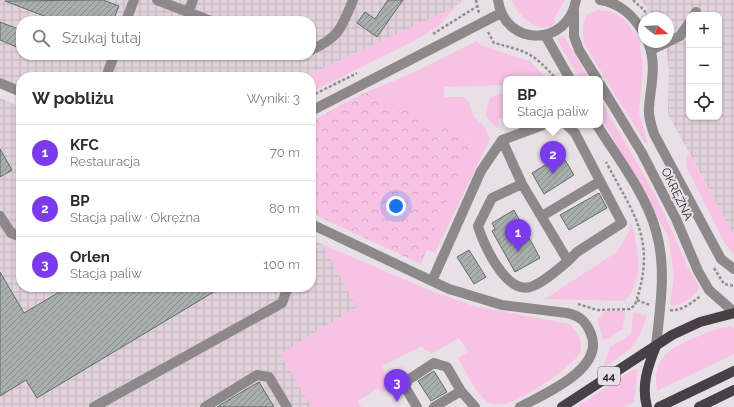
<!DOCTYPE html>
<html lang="pl">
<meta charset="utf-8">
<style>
:root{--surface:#fff;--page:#f7f7f7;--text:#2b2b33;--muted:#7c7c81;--line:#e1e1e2;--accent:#7c3aed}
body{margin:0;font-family:Raleway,sans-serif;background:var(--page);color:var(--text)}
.controls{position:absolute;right:12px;top:12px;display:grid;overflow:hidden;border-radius:8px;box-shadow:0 1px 3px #0004}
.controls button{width:36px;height:36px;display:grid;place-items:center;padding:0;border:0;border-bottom:1px solid var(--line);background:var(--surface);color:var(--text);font:20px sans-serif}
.compass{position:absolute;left:638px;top:12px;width:36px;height:36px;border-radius:50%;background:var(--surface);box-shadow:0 1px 3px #0004;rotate:108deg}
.you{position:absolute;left:396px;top:206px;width:14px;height:14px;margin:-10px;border:3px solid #fff;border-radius:50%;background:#1a73e8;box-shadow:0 0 0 6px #1a73e833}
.badge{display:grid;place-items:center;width:26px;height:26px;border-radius:50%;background:var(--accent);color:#fff;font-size:13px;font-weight:700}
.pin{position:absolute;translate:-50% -33px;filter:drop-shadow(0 1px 2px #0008)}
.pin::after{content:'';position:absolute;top:21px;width:14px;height:12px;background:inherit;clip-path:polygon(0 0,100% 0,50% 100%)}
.popup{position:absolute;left:503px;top:76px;width:100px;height:52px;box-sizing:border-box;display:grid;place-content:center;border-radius:8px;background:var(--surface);filter:drop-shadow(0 1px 3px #0005);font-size:13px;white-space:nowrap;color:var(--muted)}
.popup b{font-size:15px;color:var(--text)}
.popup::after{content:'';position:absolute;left:50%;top:100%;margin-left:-8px;border:8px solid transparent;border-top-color:var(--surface)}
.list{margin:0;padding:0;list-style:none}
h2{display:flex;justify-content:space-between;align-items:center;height:52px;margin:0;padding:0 16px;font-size:17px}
h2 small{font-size:13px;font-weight:400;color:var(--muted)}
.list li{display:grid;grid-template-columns:26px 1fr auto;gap:12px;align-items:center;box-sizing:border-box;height:56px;padding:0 16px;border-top:1px solid var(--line)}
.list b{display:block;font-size:15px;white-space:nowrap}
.list p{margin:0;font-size:13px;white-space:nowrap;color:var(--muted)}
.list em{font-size:13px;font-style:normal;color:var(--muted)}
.icon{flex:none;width:22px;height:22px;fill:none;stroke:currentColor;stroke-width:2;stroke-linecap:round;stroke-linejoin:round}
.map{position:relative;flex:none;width:734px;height:407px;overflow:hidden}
.search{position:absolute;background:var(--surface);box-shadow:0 1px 3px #0004;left:16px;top:16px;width:300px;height:44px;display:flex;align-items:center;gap:10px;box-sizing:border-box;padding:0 14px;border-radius:16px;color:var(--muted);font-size:15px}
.panel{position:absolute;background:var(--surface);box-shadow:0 1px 3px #0004;left:16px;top:72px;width:300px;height:220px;border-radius:16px}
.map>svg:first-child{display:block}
</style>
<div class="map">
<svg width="734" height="407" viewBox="0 0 734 407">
<defs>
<pattern id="industrial-grid" width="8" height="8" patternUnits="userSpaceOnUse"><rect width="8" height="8" fill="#e1d1db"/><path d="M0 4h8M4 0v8" fill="none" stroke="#c1b3bc"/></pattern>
<pattern id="forest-crowns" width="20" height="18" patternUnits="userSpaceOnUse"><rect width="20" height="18" fill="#f8c2e5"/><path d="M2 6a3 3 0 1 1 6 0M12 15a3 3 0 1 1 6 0" fill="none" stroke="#d5a7c5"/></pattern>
<pattern id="building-hatch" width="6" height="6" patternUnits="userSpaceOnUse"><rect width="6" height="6" fill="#a7b0ac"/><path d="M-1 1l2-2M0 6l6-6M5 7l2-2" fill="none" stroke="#888f8c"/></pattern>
</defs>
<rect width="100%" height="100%" fill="#e9e0e6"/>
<!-- industrial -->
<path fill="url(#industrial-grid)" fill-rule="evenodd" d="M0,0h462l-7,7 -151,70h-283v13l-21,-6zM21,21h290v34h-290z
M641,0h93v235l-66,-121 1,-44 -3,-28h2v-24h-14zM689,15h30v102h-30z
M0,98l21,9v180h290v-48l11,5 35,63 -77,47 32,53h-312z"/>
<!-- green -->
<path fill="#f8c2e5" d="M512,0h53l-10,17v6c-16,14 -38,-8 -43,-23z
M455,7l-15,18 -24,15 -105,52v-15h-7z
M597,10l13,1 15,9 14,20 4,26 -4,46 8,30 -2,1 -62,-101v-17l3,-10z
M563,35l26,44h-9l-23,-40z
M477,41l5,5 48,15 17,18h-41v38l-8,2 1,9h-3l-10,-12 1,-10 3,-8 8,-4 7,-1 -1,-8 -60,2v10h19l6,5 4,14 11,10 6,13 -55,114 -9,-4 46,-108 -105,-49 50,-21z
M600,99l57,99 30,67 13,23c-8,8 -17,19 -30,17l4,-29 -6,-40 -68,-121z
M689,154l45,81v19l-9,-10 -39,-78v-8z
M631,222c7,25 15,61 -7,79l-79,-2 73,-48 10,-18z
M322,244l107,46 45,16 96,18c7,9 15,19 9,30 -7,13 -51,41 -65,47 -7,3 -17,5 -24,2 -13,-6 -25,-33 -32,-45l10,-6 -9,-14 -28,16 -2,-4 -3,1 -4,-5 -40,20 10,21 -10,6 -4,-5 -20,13 3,6h-49l-32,-53 77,-47z
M605,311h20l-2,18 -20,12 -5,-21z
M633,312l14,3c-11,34 -16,34 -44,53l7,-21 21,-13z
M730,327l4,1v26l-77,37c-5,-33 11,-41 37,-53 12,-5 22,-10 36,-11z
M634,369l4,1 -4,32 -11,5h-47z"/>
<!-- forest -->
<path fill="url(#forest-crowns)" d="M367,92l105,49 -51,123 -110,-51v-91l31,-18z"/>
<!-- building -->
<path fill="url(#building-hatch)" stroke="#646d69" d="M103,0l16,6 -6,15h-56l-52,-20z
M388,0h15l-26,37 -20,-14 8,-11 10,7z
M0,22l21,8v12l-2,6 -19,-8z
M0,149l12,21 -12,7z
M562,155l12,20 -30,19 -12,-21z
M599,193l8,15 -38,22 -9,-15z
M514,210l26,48 -25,14 -23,-41 3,-2 -3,-6z
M469,250l17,27 -12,7 -17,-27z
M0,272l24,41 44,-26h154l-185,111 -11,-18 -26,16z
M434,371l13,21 -16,9 -13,-20z
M259,382l15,25h-57l23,-14z"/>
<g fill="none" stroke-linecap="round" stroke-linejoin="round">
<!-- path -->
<path stroke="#948d91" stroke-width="2.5" stroke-dasharray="3 2" stroke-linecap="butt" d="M476,0l3,13
M633,0l11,10 5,8
M488,32l6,11c32,8 40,10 62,36
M433,34l43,-27
M311,96l46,-23
M714,268l10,16 10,2
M637,300l13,5
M578,304l19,6 33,-1 5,-4c22,-65 0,-88 -29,-143
M670,310c11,2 22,-8 31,-14"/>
<!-- minor -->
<path stroke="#8d898b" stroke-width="10" d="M157,0l54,21
M498,0c7,48 70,47 78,0
M600,0c21,3 33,16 44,33
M574,11v25l5,14 18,29
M188,12l5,-12
M694,15l2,-3
M126,21l8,-21
M545,35l25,44
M648,42c9,22 3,42 1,65 -1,9 2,18 5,27l67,125 13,10
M311,50c28,-12 31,-23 42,-50
M651,50l29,-14 9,-13
M106,77l8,-22
M0,83l21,9
M600,84l42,69 34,66 22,52 11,19 25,22
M311,111l190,-98
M597,125c20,32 49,69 59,106 11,37 4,77 0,115
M502,140l20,44 46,77 9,-9 45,-29 -47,-90 -8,-8
M522,184l-30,14 -14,28c5,18 28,68 52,61 12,-3 28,-18 38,-26
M0,216l11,17 10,4
M542,216l57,-34
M311,224l138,65 53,16 65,8c14,3 19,9 24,21 14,35 -47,60 -71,73
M432,281l49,-110 21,-31 41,-15
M94,407l188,-104 6,-16
M205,407l52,-32 12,2 18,30
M417,407l-12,-20 3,-7 26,-17 13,4 14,24 14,16
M434,407l27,-16"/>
<!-- major -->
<path stroke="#474145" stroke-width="10" d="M562,407l110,-72 28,-13 34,-9
M647,407c-6,-22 1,-41 9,-61
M659,407l75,-36
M699,407l35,-17"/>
</g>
<g text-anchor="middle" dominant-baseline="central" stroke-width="4" stroke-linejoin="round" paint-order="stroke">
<!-- shield labels -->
<rect fill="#e9e0e6" stroke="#656063" stroke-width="1" x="598" y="367" width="22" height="18" rx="3"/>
<g font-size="11" font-weight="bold" fill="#2c292b">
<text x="609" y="376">44</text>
</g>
<!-- street labels -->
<g font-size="12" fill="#2c292b" stroke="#e9e0e6">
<text transform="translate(677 194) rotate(64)">OKRĘŻNA</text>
</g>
</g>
</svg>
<div class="controls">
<button>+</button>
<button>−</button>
<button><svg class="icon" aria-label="locate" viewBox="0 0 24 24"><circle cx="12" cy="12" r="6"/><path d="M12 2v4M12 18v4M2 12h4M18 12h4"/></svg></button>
</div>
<svg class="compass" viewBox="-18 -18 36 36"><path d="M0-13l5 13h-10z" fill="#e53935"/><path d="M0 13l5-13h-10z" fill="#7c7c81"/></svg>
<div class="you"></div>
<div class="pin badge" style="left:518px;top:252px">1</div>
<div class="pin badge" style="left:553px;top:174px">2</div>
<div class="popup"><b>BP</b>Stacja paliw</div>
<div class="pin badge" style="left:397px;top:402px">3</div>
<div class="search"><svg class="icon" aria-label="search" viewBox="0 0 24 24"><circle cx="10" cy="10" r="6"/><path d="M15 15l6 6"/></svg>Szukaj tutaj</div>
<section class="panel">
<h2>W pobliżu<small>Wyniki: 3</small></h2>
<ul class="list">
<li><span class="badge">1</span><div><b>KFC</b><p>Restauracja</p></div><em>70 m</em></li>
<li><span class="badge">2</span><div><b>BP</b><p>Stacja paliw · Okrężna</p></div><em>80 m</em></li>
<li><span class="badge">3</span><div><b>Orlen</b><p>Stacja paliw</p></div><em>100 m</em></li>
</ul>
</section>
</div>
